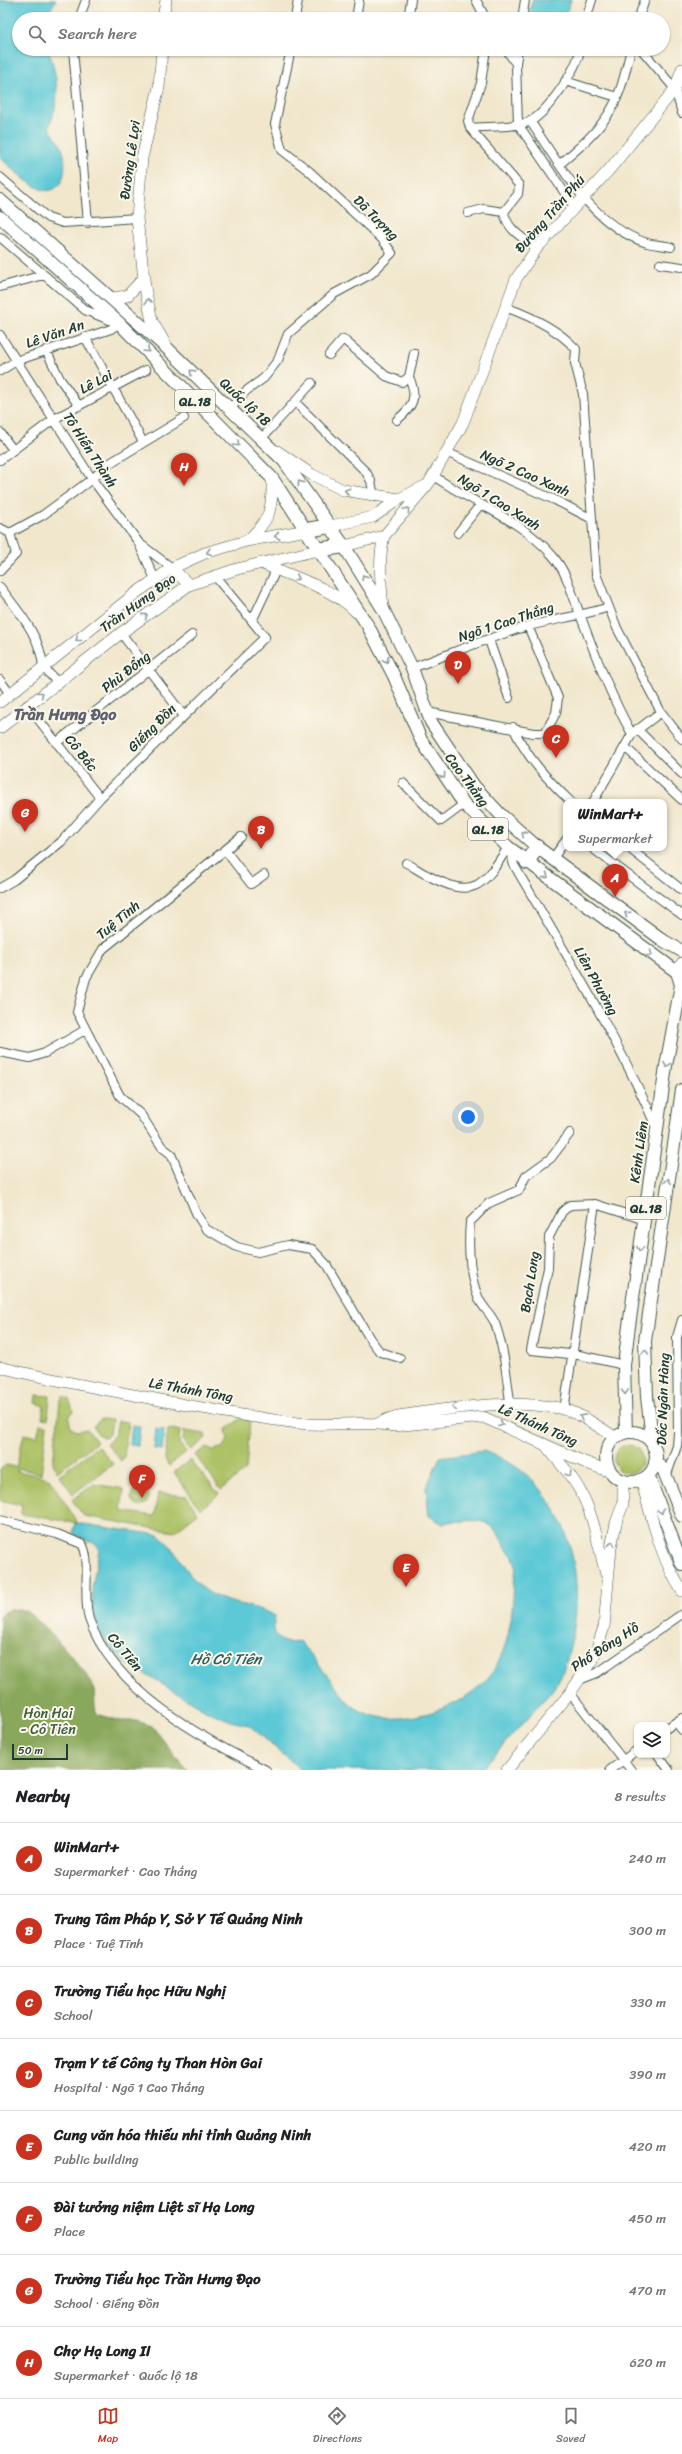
<!DOCTYPE html>
<meta charset="utf-8">
<style>
:root{--surface:#fff;--page:#f2f2f2;--text:#202124;--muted:#757577;--line:#e0e0e0;--accent:#c8321e}
body{margin:0;font-family:Sriracha,sans-serif;background:var(--page);color:var(--text)}
.controls{position:absolute;right:12px;bottom:12px;display:grid;overflow:hidden;border-radius:8px;box-shadow:0 1px 3px #0004}
.controls button{width:36px;height:36px;display:grid;place-items:center;padding:0;border:0;border-bottom:1px solid var(--line);background:var(--surface);color:var(--text);font:20px sans-serif}
.scale{position:absolute;left:12px;bottom:10px;width:56px;box-sizing:border-box;padding-left:4px;border:2px solid #1f3d34;border-top:0;font-size:11px;line-height:14px;white-space:nowrap;color:#1f3d34;-webkit-text-stroke:3px #fbf7ec;paint-order:stroke}
.you{position:absolute;left:468px;top:1117px;width:14px;height:14px;margin:-10px;border:3px solid #fff;border-radius:50%;background:#1a73e8;box-shadow:0 0 0 6px #1a73e833}
.badge{display:grid;place-items:center;width:26px;height:26px;border-radius:50%;background:var(--accent);color:#fff;font-size:13px;font-weight:700}
.pin{position:absolute;translate:-50% -33px;filter:drop-shadow(0 1px 2px #0008)}
.pin::after{content:'';position:absolute;top:21px;width:14px;height:12px;background:inherit;clip-path:polygon(0 0,100% 0,50% 100%)}
.popup{position:absolute;left:563px;top:799px;width:104px;height:52px;box-sizing:border-box;display:grid;place-content:center;border-radius:8px;background:var(--surface);filter:drop-shadow(0 1px 3px #0005);font-size:13px;white-space:nowrap;color:var(--muted)}
.popup b{font-size:15px;color:var(--text)}
.popup::after{content:'';position:absolute;left:50%;top:100%;margin-left:-8px;border:8px solid transparent;border-top-color:var(--surface)}
.list{margin:0;padding:0;list-style:none}
h2{display:flex;justify-content:space-between;align-items:center;height:52px;margin:0;padding:0 16px;font-size:17px}
h2 small{font-size:13px;font-weight:400;color:var(--muted)}
.list li{display:grid;grid-template-columns:26px 1fr auto;gap:12px;align-items:center;box-sizing:border-box;height:72px;padding:0 16px;border-top:1px solid var(--line)}
.list b{display:block;font-size:15px;white-space:nowrap}
.list p{margin:0;font-size:13px;white-space:nowrap;color:var(--muted)}
.list em{font-size:13px;font-style:normal;color:var(--muted)}
.icon{flex:none;width:22px;height:22px;fill:none;stroke:currentColor;stroke-width:2;stroke-linecap:round;stroke-linejoin:round}
.map{position:relative;flex:none;width:682px;height:1770px;overflow:hidden}
.search{position:absolute;background:var(--surface);box-shadow:0 1px 3px #0004;left:12px;right:12px;top:12px;height:44px;display:flex;align-items:center;gap:10px;box-sizing:border-box;padding:0 14px;border-radius:22px;color:var(--muted);font-size:15px}
.sheet{height:628px;background:var(--surface)}
nav{display:flex;justify-content:space-around;align-items:center;box-sizing:border-box;height:56px;border-top:1px solid var(--line);background:var(--surface);font-size:11px;color:var(--muted)}
nav a{display:grid;justify-items:center;gap:2px}
nav .on{color:var(--accent)}
.map>svg:first-child{display:block}
</style>
<div class="map">
<svg width="682" height="1770" viewBox="0 0 682 1770">
<rect width="100%" height="100%" fill="#fbf7ec"/>
<filter id="ink" filterUnits="userSpaceOnUse"><feTurbulence type="fractalNoise" baseFrequency=".025" numOctaves="2"/><feDisplacementMap in="SourceGraphic" scale="8" xChannelSelector="R" yChannelSelector="G"/><feConvolveMatrix kernelMatrix="1 2 1 2 8 2 1 2 1" color-interpolation-filters="sRGB"/></filter>
<filter id="wash" filterUnits="userSpaceOnUse"><feTurbulence type="fractalNoise" baseFrequency=".012" numOctaves="4" result="noise"/><feDisplacementMap in="SourceGraphic" scale="16" xChannelSelector="R" yChannelSelector="G"/><feGaussianBlur stdDeviation="0.9" result="paint"/><feColorMatrix in="noise" values="0 0 0 0 0 0 0 0 0 0 0 0 0 0 0 0 0 1.4 0 .05"/><feComposite in="paint" operator="in"/></filter>
<g filter="url(#wash)">
<rect width="100%" height="100%" fill="#f1e7cd"/>
<!-- green -->
<path fill="#adc266" stroke="#66804d" d="M36,1395l14,1 -2,23 -6,-1 2,-12 -9,-3z
M63,1396l6,3 4,11 -4,9 2,9 6,3 10,-2 10,13 -40,30 -4,-9 7,-61z
M241,1418l9,2 -4,50 -25,20 -26,-35 11,-8 7,3 11,-3 4,-7 -2,-10z
M101,1419l11,1 -2,13 -5,5 -6,-3 -6,-9z
M118,1421l10,1 -4,35 -3,4 -14,-17 8,-10z
M40,1424l7,1 -6,49 -22,-6 -2,3 32,7 29,45 -57,-9 1,-9 -22,-5v-30l6,-5 10,2 8,-33 13,3z
M172,1429l8,2 -1,12 7,9 -17,14 -4,-7 3,-29z
M184,1431l21,3 1,4 -15,12 -8,-9z
M614 1459a14 14 0 1 1 28 0a14 14 0 1 1-28 0Z
M98,1446l15,18 -40,30 -14,-19z
M190,1460l29,34 -19,15 -26,-37z
M94,1484l30,5 -3,22 34,5 3,-23 29,3 11,17 -24,19 -90,-16 -12,-16z
M131 1497a9 9 0 1 1 18 0a9 9 0 1 1-18 0Z"/>
<!-- forest -->
<path fill="#8aa85b" stroke="#547248" d="M8,1610c4,0 11,-2 15,0 12,3 67,65 70,76 3,9 0,18 4,28l24,7h16l15,5 30,38 7,6h-189v-154z"/>
<!-- water -->
<path fill="#5dc9d6" stroke="#3e8385" d="M0,0h56l-11,19h-26v30h29c10,30 13,48 1,78 4,8 12,16 14,24 4,15 2,43 -19,39 -14,-3 -34,-24 -44,-33z
M532,0h39l-7,19h-34z
M132,1425l8,1 -2,20 -8,-1z
M156,1429l8,1 -2,20 -8,-1z
M483,1451c78,24 105,113 89,187 -3,15 -7,32 -15,45 -5,9 -13,16 -20,24 -18,21 -38,42 -56,63h-180l-52,-45 -15,-3 -25,-10 -81,-48 -18,-16 -10,-16 -7,-19 -1,-25 7,-38 -5,-7 -21,-9 2,-11 84,12c19,15 26,39 45,54 23,18 51,14 71,27 -5,18 5,32 24,25 13,16 26,31 38,47 5,6 10,14 16,18 21,15 44,14 67,9 27,-5 61,-23 75,-47 16,-28 17,-54 19,-85 1,-8 3,-17 0,-24 -2,-5 -7,-8 -9,-12 -10,-22 -17,-28 -42,-26 -8,1 -12,-1 -20,3l-14,-8 -3,-28 14,-31z"/>
</g>
<g filter="url(#ink)">
<g fill="none" stroke-linecap="round" stroke-linejoin="round">
<defs>
<path id="street" d="M476,0l10,19
M79,19l7,-19
M295,19l3,-19
M356,19l3,-19
M408,19l3,-19
M522,19l3,-19
M586,19l6,-19
M638,19l7,-19
M73,49l15,174
M486,49l-5,34 -13,38 2,7 49,57 -1,9 -14,18c3,18 19,26 33,36
M506,49l10,15 2,60 57,84
M641,49l34,40 7,24
M516,64l2,-15
M565,81l52,16
M530,121c31,45 61,104 117,122 8,2 17,2 24,4
M470,128c15,-2 47,0 61,-7 17,-10 47,-53 49,-72
M560,164c19,-16 40,-34 52,-56 10,-18 14,-39 19,-59
M0,177l48,41 15,5 74,-5
M468,213l16,-4 20,3
M0,237l85,73 27,11
M660,264l22,3
M0,287l43,-12
M505,307c25,9 53,22 71,42l-1,14 8,31 13,180 21,54 44,84 21,27
M0,335l92,144 47,64 33,25
M85,337l58,105
M46,350l14,29 19,27
M329,355l14,-16 43,37 16,6 7,-5 5,-24
M0,371l16,-10 95,-32 8,-6
M295,402l71,70 5,9 3,16
M230,409l16,-18 18,-13 14,-18 10,-26 46,-40 37,-20 21,-21 -10,-14 -73,-68 -27,-21 -7,-26 16,-75
M397,420c16,-13 21,-23 12,-43
M0,432l13,18
M262,438l50,-55
M446,452l109,48 37,19
M0,460l54,-41 92,-49
M434,476c37,27 87,43 118,79 16,18 20,40 29,62 15,40 30,80 51,117
M0,528l10,5
M458,533l22,-28
M139,544l16,35
M0,571l16,-17 -6,-21 33,-18 49,-36 18,-16 74,-45
M214,575l38,46
M0,587c18,24 41,49 43,80l14,15
M121,633l62,82
M489,640l20,58
M412,668c38,-14 75,-30 113,-41 29,-8 57,-11 84,-20
M0,680l10,14
M27,705l73,93
M427,712l106,21h12l11,-20 2,-15 -30,-72
M513,727c13,30 35,53 58,75
M637,729l45,45
M56,743l136,-108
M625,747l57,53
M403,783l38,38 23,-17
M593,802l39,-68 29,-22
M509,848l5,17c50,86 103,171 142,262
M592,848l90,67
M629,848l53,42
M225,850l16,-13
M553,858l13,-18
M406,863c7,3 14,9 21,12 47,25 56,12 81,-28
M264,875l-13,9 -26,-34 -122,99 -17,29 -9,34 43,84 21,19 21,32 9,7 26,61 9,14 31,18 21,5 30,-7 24,4 14,15 44,75 10,13 20,6
M0,888l14,-8 47,-38 39,-44 165,-161 -13,-16 24,-51
M0,1052l30,6 15,-5 40,-23
M624,1365l-45,-10 -48,-5 17,-82 1,-31 13,-25 8,-7 25,-1 50,16
M508,1404l2,-2c-3,-25 -6,-52 -14,-76 -3,-10 -11,-16 -16,-25 -11,-22 -12,-55 -10,-79l19,-19 30,-13 7,-14 25,-18 19,-25
M564,1410l31,-206
M666,1477l11,-31 1,-13 -1,-96 5,-17
M0,1520l57,14 25,10c10,16 0,52 7,75 24,71 114,120 177,151
M579,1680l18,-7 85,-59
M570,1693l61,77
M676,1722l6,8
M667,1728l15,-10
M658,1755l11,15
M610,1770l27,-20"/>
<path id="secondary" d="M163,19l3,-19
M162,49l-3,38 -17,71 -5,60 8,70 7,33 14,24
M112,298l15,-2 18,-19
M277,451l34,23 32,16 56,9
M330,526l43,-9 26,-18 26,-13
M247,541c23,-21 26,-32 25,-63
M344,546l40,-10 45,-53 34,-60 53,-144 21,-31 72,-78 66,-81 7,-20
M261,563c27,12 76,27 95,49
M172,568l17,17
M383,609c-2,-25 -5,-48 1,-73
M0,702l136,-109 36,-25 33,-15 41,-12 61,-11
M0,728l121,-95 68,-48 48,-16 81,-19
M677,972l5,-9
M0,1367c46,12 93,20 139,29 53,10 106,21 159,27 32,4 65,-3 96,3l89,-9 101,45 27,10
M380,1423c14,-9 30,-8 46,-11 44,-6 89,-12 133,-4 20,4 39,19 56,29
M547,1447c11,14 23,26 32,42 15,25 19,57 27,85
M641,1479c11,39 19,78 41,112
M507,1770l63,-77 23,-33 11,-33 7,-79 5,-25 7,-19v-24"/>
<path id="primary" d="M0,200l168,149 116,112 60,85 39,63 29,59 19,54 43,64 26,28 37,33 127,94 18,10
M0,217l119,106 153,155 96,148 26,50 27,64 43,64 44,43 169,125 4,13 -15,81 -37,260 -5,39 2,67
M606 1457a25 25 0 1 1 50 0a25 25 0 1 1-50 0Z
M653,1446l-6,-49 -2,-56 37,-251
M655,1461l8,8 19,47
M648,1475l34,89"/>
<path id="highway" d="M307,530l23,-4
M318,550l26,-4
M527,862l10,-15"/>
</defs>
<!-- street casing -->
<use href="#street" stroke="#3e564b" stroke-width="10"/>
<!-- secondary casing -->
<use href="#secondary" stroke="#3e564b" stroke-width="12"/>
<!-- primary casing -->
<use href="#primary" stroke="#3e564b" stroke-width="14"/>
<!-- highway casing -->
<use href="#highway" stroke="#3e564b" stroke-width="16"/>
<!-- street -->
<use href="#street" stroke="#fff" stroke-width="8"/>
<!-- secondary -->
<use href="#secondary" stroke="#fff" stroke-width="11"/>
<!-- primary -->
<use href="#primary" stroke="#fff" stroke-width="12"/>
<!-- highway -->
<use href="#highway" stroke="#fff" stroke-width="14"/>
</g>
<!-- one-way arrows -->
<defs><path id="oneway-chevron" d="M-2-3.5L2.5 0L-2 3.5" fill="none" stroke-width="1.6" stroke-linecap="round" stroke-linejoin="round"/></defs>
<g stroke="#8f9e9a">
<use href="#oneway-chevron" transform="translate(148 301) rotate(-102)"/>
<use href="#oneway-chevron" transform="translate(147 350) rotate(44)"/>
<use href="#oneway-chevron" transform="translate(192 372) rotate(-136)"/>
<use href="#oneway-chevron" transform="translate(237 444) rotate(45)"/>
<use href="#oneway-chevron" transform="translate(300 483) rotate(-125)"/>
<use href="#oneway-chevron" transform="translate(347 491) rotate(-164)"/>
<use href="#oneway-chevron" transform="translate(407 510) rotate(-50)"/>
<use href="#oneway-chevron" transform="translate(277 536) rotate(169)"/>
<use href="#oneway-chevron" transform="translate(209 552) rotate(164)"/>
<use href="#oneway-chevron" transform="translate(364 577) rotate(-122)"/>
<use href="#oneway-chevron" transform="translate(297 578) rotate(25)"/>
<use href="#oneway-chevron" transform="translate(145 616) rotate(-36)"/>
<use href="#oneway-chevron" transform="translate(78 639) rotate(142)"/>
<use href="#oneway-chevron" transform="translate(386 660) rotate(63)"/>
<use href="#oneway-chevron" transform="translate(41 694) rotate(-38)"/>
<use href="#oneway-chevron" transform="translate(443 776) rotate(54)"/>
<use href="#oneway-chevron" transform="translate(524 834) rotate(-139)"/>
<use href="#oneway-chevron" transform="translate(546 876) rotate(37)"/>
<use href="#oneway-chevron" transform="translate(627 914) rotate(-143)"/>
<use href="#oneway-chevron" transform="translate(650 954) rotate(37)"/>
<use href="#oneway-chevron" transform="translate(667 1065) rotate(99)"/>
<use href="#oneway-chevron" transform="translate(668 1181) rotate(-81)"/>
<use href="#oneway-chevron" transform="translate(640 1249) rotate(98)"/>
<use href="#oneway-chevron" transform="translate(645 1352) rotate(-90)"/>
<use href="#oneway-chevron" transform="translate(625 1392) rotate(88)"/>
<use href="#oneway-chevron" transform="translate(454 1407) rotate(176)"/>
<use href="#oneway-chevron" transform="translate(582 1417) rotate(-151)"/>
<use href="#oneway-chevron" transform="translate(501 1424) rotate(21)"/>
<use href="#oneway-chevron" transform="translate(569 1474) rotate(56)"/>
<use href="#oneway-chevron" transform="translate(661 1511) rotate(72)"/>
<use href="#oneway-chevron" transform="translate(612 1544) rotate(-80)"/>
</g>
</g>
<g text-anchor="middle" dominant-baseline="central" stroke-width="4" stroke-linejoin="round" paint-order="stroke">
<!-- shield labels -->
<g fill="#fbf7ec" stroke="#61756b" stroke-width="1">
<rect x="175" y="390" width="40" height="22" rx="3"/>
<rect x="468" y="818" width="40" height="22" rx="3"/>
<rect x="626" y="1197" width="40" height="22" rx="3"/>
</g>
<g font-size="13" font-weight="bold" fill="#1f3d34">
<text x="195" y="401">QL.18</text>
<text x="488" y="829">QL.18</text>
<text x="646" y="1208">QL.18</text>
</g>
<!-- street labels -->
<g font-size="14" fill="#1f3d34" stroke="#fbf7ec">
<text transform="translate(130 160) rotate(-82)">Đường Lê Lợi</text>
<text transform="translate(550 214) rotate(-49)">Đường Trần Phú</text>
<text transform="translate(376 218) rotate(45)">Dã Tượng</text>
<text transform="translate(55 334) rotate(-19)">Lê Văn An</text>
<text transform="translate(96 382) rotate(-28)">Lê Lai</text>
<text transform="translate(245 402) rotate(43)">Quốc lộ 18</text>
<text transform="translate(90 450) rotate(57)">Tô Hiến Thành</text>
<text transform="translate(525 473) rotate(24)">Ngõ 2 Cao Xanh</text>
<text transform="translate(499 502) rotate(32)">Ngõ 1 Cao Xanh</text>
<text transform="translate(138 603) rotate(-36)">Trần Hưng Đạo</text>
<text transform="translate(506 622) rotate(-18)">Ngõ 1 Cao Thắng</text>
<text transform="translate(126 672) rotate(-38)">Phù Đổng</text>
<text transform="translate(152 728) rotate(-45)">Giếng Đồn</text>
<text transform="translate(81 753) rotate(51)">Cô Bắc</text>
<text transform="translate(467 780) rotate(53)">Cao Thắng</text>
<text transform="translate(118 920) rotate(-40)">Tuệ Tĩnh</text>
<text transform="translate(596 981) rotate(61)">Liên Phường</text>
<text transform="translate(639 1152) rotate(-82)">Kênh Liêm</text>
<text transform="translate(530 1282) rotate(-81)">Bạch Long</text>
<text transform="translate(191 1390) rotate(10)">Lê Thánh Tông</text>
<text transform="translate(663 1399) rotate(-88)">Dốc Ngân Hàng</text>
<text transform="translate(538 1425) rotate(24)">Lê Thánh Tông</text>
<text transform="translate(605 1647) rotate(-33)">Phố Đông Hồ</text>
<text transform="translate(125 1652) rotate(50)">Cô Tiên</text>
</g>
<!-- park labels -->
<g font-size="14" fill="#425e40" stroke="#fbf7ec">
<text x="48" y="1713">Hòn Hai<tspan x="48" dy="16">- Cô Tiên</tspan></text>
</g>
<!-- water labels -->
<g font-size="15" font-style="italic" fill="#2e605c" stroke="#fbf7ec">
<text x="226" y="1659">Hồ Cô Tiên</text>
</g>
<!-- quarter labels -->
<g font-size="16" font-weight="bold" fill="#5f626c" stroke="#fbf7ec">
<text x="65" y="714">Trần Hưng Đạo</text>
</g>
</g>
</svg>
<div class="controls">
<button><svg class="icon" aria-label="layers" viewBox="0 0 24 24"><path d="M12 4l9 5-9 5-9-5zM3 14l9 5 9-5"/></svg></button>
</div>
<div class="scale">50 m</div>
<div class="you"></div>
<div class="pin badge" style="left:615px;top:897px">A</div>
<div class="popup"><b>WinMart+</b>Supermarket</div>
<div class="pin badge" style="left:261px;top:849px">B</div>
<div class="pin badge" style="left:556px;top:758px">C</div>
<div class="pin badge" style="left:458px;top:684px">D</div>
<div class="pin badge" style="left:406px;top:1587px">E</div>
<div class="pin badge" style="left:142px;top:1498px">F</div>
<div class="pin badge" style="left:25px;top:832px">G</div>
<div class="pin badge" style="left:184px;top:486px">H</div>
<div class="search"><svg class="icon" aria-label="search" viewBox="0 0 24 24"><circle cx="10" cy="10" r="6"/><path d="M15 15l6 6"/></svg>Search here</div>
</div>
<section class="sheet">
<h2>Nearby<small>8 results</small></h2>
<ul class="list">
<li><span class="badge">A</span><div><b>WinMart+</b><p>Supermarket · Cao Thắng</p></div><em>240 m</em></li>
<li><span class="badge">B</span><div><b>Trung Tâm Pháp Y, Sở Y Tế Quảng Ninh</b><p>Place · Tuệ Tĩnh</p></div><em>300 m</em></li>
<li><span class="badge">C</span><div><b>Trường Tiểu học Hữu Nghị</b><p>School</p></div><em>330 m</em></li>
<li><span class="badge">D</span><div><b>Trạm Y tế Công ty Than Hòn Gai</b><p>Hospital · Ngõ 1 Cao Thắng</p></div><em>390 m</em></li>
<li><span class="badge">E</span><div><b>Cung văn hóa thiếu nhi tỉnh Quảng Ninh</b><p>Public building</p></div><em>420 m</em></li>
<li><span class="badge">F</span><div><b>Đài tưởng niệm Liệt sĩ Hạ Long</b><p>Place</p></div><em>450 m</em></li>
<li><span class="badge">G</span><div><b>Trường Tiểu học Trần Hưng Đạo</b><p>School · Giếng Đồn</p></div><em>470 m</em></li>
<li><span class="badge">H</span><div><b>Chợ Hạ Long II</b><p>Supermarket · Quốc lộ 18</p></div><em>620 m</em></li>
</ul>
</section>
<nav>
<a class="on"><svg class="icon" aria-label="map" viewBox="0 0 24 24"><path d="M3 6l6-2 6 2 6-2v14l-6 2-6-2-6 2zM9 4v14M15 6v14"/></svg>Map</a>
<a><svg class="icon" aria-label="directions" viewBox="0 0 24 24"><path d="M12 3l9 9-9 9-9-9zM9 14v-3h6M13 9l2 2-2 2"/></svg>Directions</a>
<a><svg class="icon" aria-label="saved" viewBox="0 0 24 24"><path d="M7 4h10v16l-5-4-5 4z"/></svg>Saved</a>
</nav>
